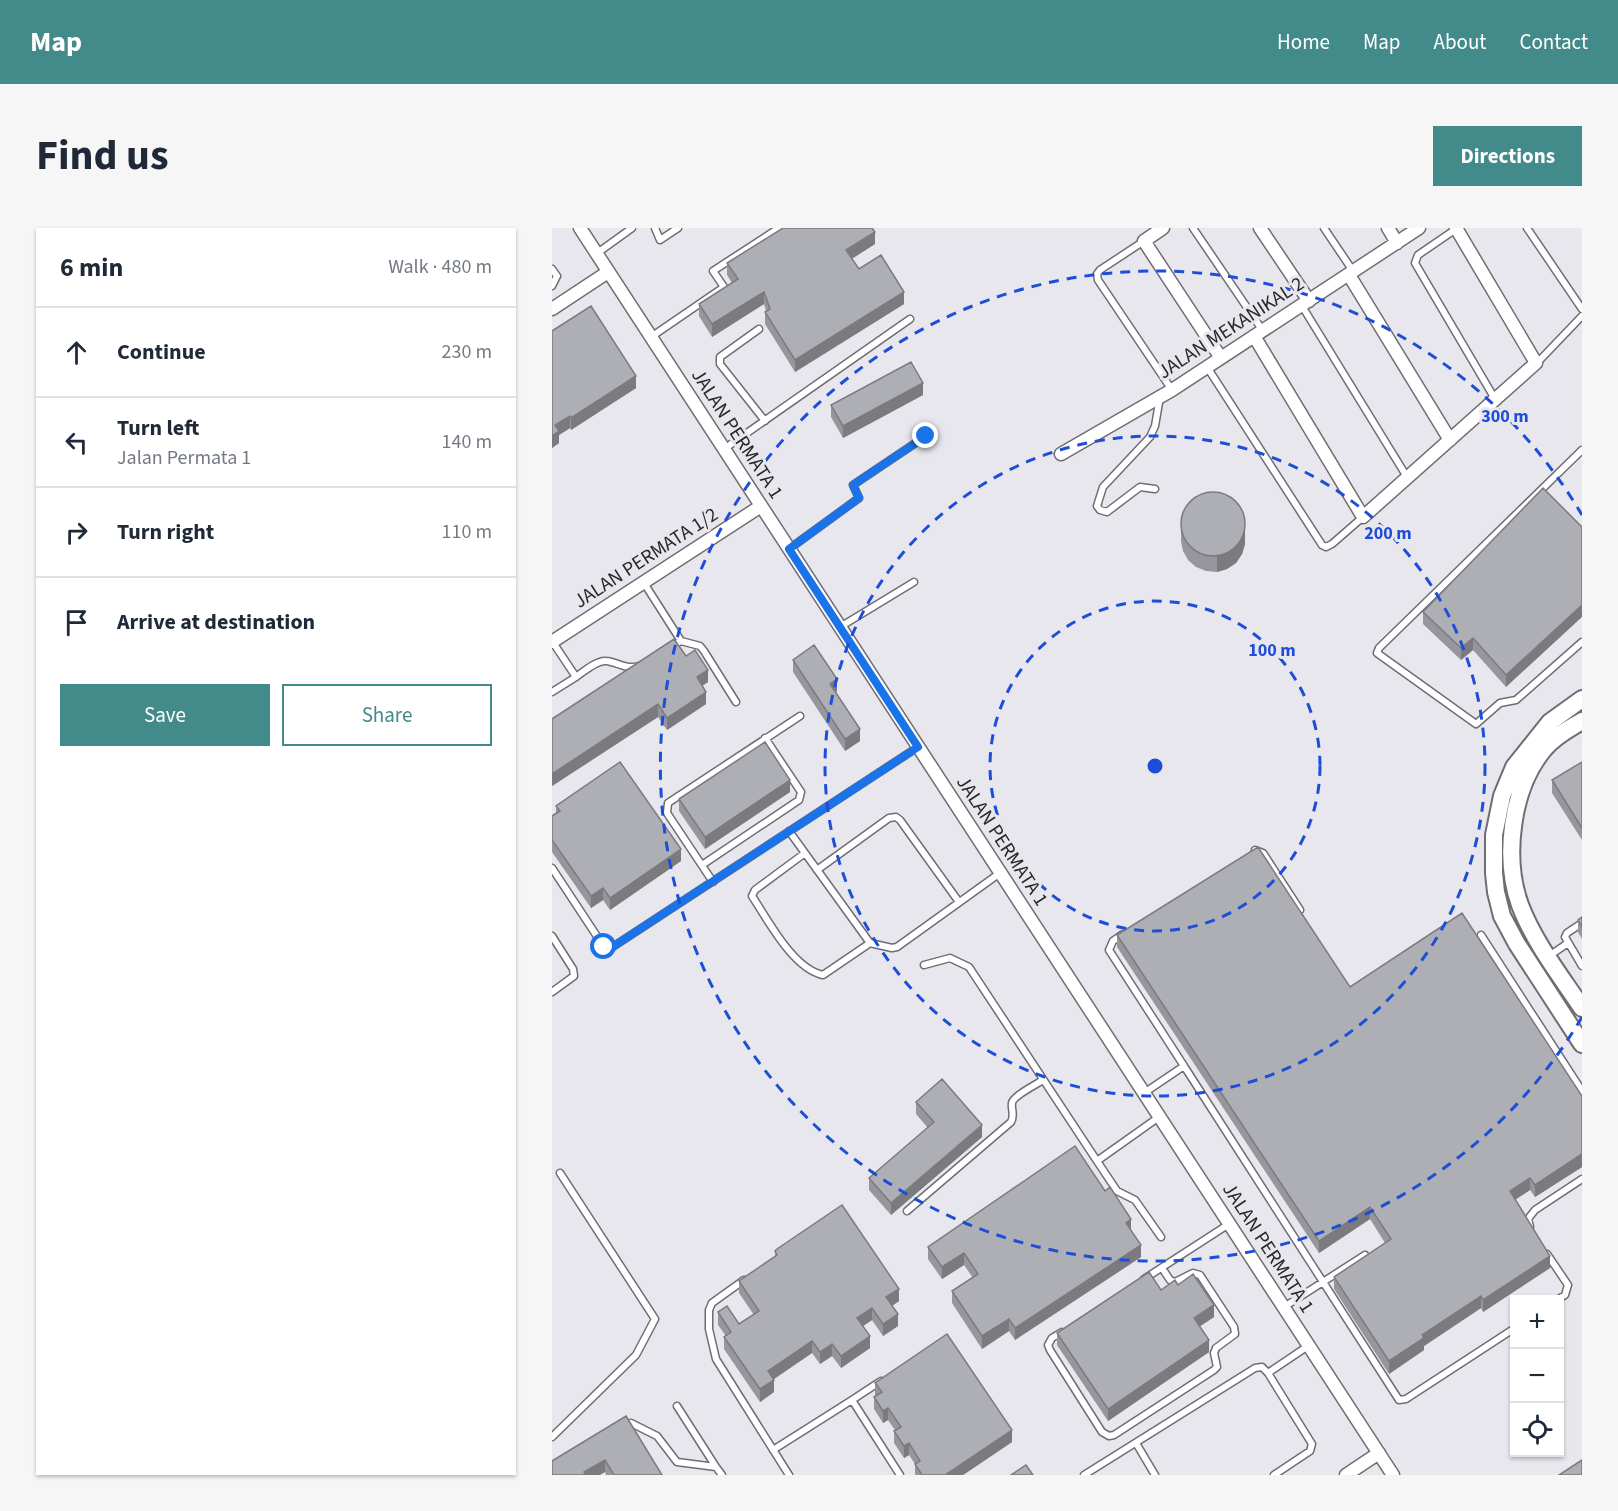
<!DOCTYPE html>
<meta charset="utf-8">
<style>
:root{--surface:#fff;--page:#f6f6f7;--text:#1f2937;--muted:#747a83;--line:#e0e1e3;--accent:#438b8a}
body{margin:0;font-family:"Source Sans 3",sans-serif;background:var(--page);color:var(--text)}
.controls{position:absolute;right:18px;bottom:18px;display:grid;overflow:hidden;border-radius:0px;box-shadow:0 2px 4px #0004}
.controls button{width:54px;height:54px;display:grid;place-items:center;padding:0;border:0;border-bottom:2px solid var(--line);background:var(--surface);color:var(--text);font:30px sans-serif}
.stop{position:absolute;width:18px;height:18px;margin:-14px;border:4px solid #1a73e8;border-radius:50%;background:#fff}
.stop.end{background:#1a73e8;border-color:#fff;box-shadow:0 2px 6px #0008}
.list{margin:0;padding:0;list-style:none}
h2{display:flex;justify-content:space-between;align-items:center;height:78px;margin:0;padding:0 24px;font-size:26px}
h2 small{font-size:20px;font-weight:400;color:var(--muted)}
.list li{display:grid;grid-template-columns:39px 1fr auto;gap:18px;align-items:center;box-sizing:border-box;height:90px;padding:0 24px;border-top:2px solid var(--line)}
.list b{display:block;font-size:22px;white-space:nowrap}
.list p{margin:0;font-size:20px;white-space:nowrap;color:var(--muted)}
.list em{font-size:20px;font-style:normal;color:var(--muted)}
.actions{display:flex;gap:12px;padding:18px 24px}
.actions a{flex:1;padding:14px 0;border:2px solid var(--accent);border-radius:0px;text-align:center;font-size:21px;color:var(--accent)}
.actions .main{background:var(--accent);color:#fff}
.icon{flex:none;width:33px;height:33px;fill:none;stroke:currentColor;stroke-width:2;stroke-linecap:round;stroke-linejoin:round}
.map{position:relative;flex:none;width:1030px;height:1247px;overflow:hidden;border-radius:0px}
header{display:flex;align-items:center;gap:36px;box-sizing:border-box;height:84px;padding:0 30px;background:var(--accent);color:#fff}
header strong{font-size:28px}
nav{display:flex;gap:33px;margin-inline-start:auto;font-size:21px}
.intro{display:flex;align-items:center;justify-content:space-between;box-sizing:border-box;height:144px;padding:0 36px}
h1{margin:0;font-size:42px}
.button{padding:15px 27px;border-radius:0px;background:var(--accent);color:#fff;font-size:21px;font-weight:700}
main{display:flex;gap:36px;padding:0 36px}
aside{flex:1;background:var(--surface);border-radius:0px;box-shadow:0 2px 4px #0004}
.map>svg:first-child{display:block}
</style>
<header>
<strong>Map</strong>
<nav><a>Home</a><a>Map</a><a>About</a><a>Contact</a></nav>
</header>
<div class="intro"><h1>Find us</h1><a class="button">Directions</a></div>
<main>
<aside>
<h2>6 min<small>Walk · 480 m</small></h2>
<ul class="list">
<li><svg class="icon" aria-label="ahead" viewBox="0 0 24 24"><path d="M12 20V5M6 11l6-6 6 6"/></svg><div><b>Continue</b></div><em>230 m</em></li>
<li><svg class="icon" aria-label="left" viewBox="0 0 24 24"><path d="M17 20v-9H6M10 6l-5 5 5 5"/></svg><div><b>Turn left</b><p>Jalan Permata 1</p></div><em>140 m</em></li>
<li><svg class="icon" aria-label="right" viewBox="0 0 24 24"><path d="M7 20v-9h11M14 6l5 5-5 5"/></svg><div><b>Turn right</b></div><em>110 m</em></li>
<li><svg class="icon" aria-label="arrive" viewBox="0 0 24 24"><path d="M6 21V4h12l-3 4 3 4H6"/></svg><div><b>Arrive at destination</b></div></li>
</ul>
<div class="actions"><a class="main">Save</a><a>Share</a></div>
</aside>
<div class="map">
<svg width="1030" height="1247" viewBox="0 0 1030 1247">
<rect width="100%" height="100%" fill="#e9e7ee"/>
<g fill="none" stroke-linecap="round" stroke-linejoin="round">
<defs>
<path id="lane" d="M103,0l5,12 18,-12
M641,0l70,103
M772,0l29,43
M975,0l55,81
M904,1l-38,26 -3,8 80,136
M592,13l-44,29 -3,4 1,6 74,110
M44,26l36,-26
M0,41l5,7 -5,10
M750,78l105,171
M207,101l-39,28v7l45,57
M99,109l73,-50 -11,-16 66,-43
M985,135l45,-47
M655,139l115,178 4,2 6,-3 31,-27
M172,221l186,-130
M1030,222l-203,198 -2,5 99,71 24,-21 16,-3 66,-58
M603,261l-15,-2 -33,25 -7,-2 -3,-4 6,-19 47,-50 5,-11 5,-29
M237,321l70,-51 -6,-13 73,-49
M92,355l37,58 -10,6
M288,399l74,-45
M129,413l19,5 4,5 32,51
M24,449c7,-5 21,-17 30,-16 12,1 19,9 33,5
M0,464l24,-15 -24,-36
M237,603l81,112
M703,622l8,3 37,57
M253,625l-50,37 -3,6c16,24 41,73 71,79l47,-32 22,5 5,-1 103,-74
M150,637l97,-65 2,-8 -36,-54
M0,640l52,79 7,1 307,-201
M265,642l72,-52 7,-1 4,3 59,82
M161,654l-46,-69 1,-10 132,-87
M1030,695l-15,10 -2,4 17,29
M571,706l-10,7 -4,9 75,116 -40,27
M929,707l101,156
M0,708l21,33 1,7 -22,16
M997,728l19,-13
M372,737l26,-7 19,9 128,194 62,-44
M632,838l215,334 7,-1 109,-71
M545,933l20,30 18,9 26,37
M355,983l104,-89c4,-7 0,-12 1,-19 1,-7 25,-19 31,-23
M978,999l-2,-8 7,-9 47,-31
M995,1026l21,31 -3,10 -8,5
M592,1051l85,-55
M192,1052l-32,23 -3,7v19l7,30 73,116
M732,1079l81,-52
M510,1104l-10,6 -4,7 2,5 52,82 7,4 5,-1 100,-65 3,-3 -3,-14 2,-5 19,-14 -1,-7 -34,-52 -7,-2 -18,9 -5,-2 -8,-12
M716,1145l40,-27
M300,1172l29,-19
M125,1178l39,61
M79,1195l26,13 20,26 39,5 6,8
M0,1209l84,-82 19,-36 -95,-146
M584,1215l19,32
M221,1222l79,-50 48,75
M532,1247l171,-107 7,-1 6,6 44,71 -2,7 -36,24"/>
<path id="street" d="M28,0l813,1247
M611,0l-19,13 77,117
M708,0l49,73
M836,0l9,15
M797,47l101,165
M0,81l56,-37
M702,108l109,181 173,-154 -80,-135
M509,226l111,-64 247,-162
M0,414l209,-136
M794,1247l33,-22"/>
<path id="secondary" d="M1030,471l-32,23 -36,45 -12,29 -8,39v38l2,19 6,24 15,28 65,100
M1030,493c-13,8 -27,15 -37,27 -34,39 -42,110 -25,157 14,37 40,70 62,103"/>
</defs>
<!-- lane casing -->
<use href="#lane" stroke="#6f6d73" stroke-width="9"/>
<!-- street casing -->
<use href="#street" stroke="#6f6d73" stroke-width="15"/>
<!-- secondary casing -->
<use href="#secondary" stroke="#6f6d73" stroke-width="20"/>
<!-- lane -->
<use href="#lane" stroke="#fff" stroke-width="6"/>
<!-- street -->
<use href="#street" stroke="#fff" stroke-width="12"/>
<!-- secondary -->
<use href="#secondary" stroke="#fff" stroke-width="16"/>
</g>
<!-- wall -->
<path fill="#96969c" d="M323,16l-23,15 7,10 45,35 -109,68 -30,-48v-12l1,-1 -2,-7 -52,33 -13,-21v-12l33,-21 -5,-8v-12z
M0,103l84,57 -65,42 -1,-2 -11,7v8l-7,5z
M371,167l-80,43 -12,-21v-12z
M991,260l-37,199 -33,-37 -12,10 -38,-36v-12z
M629,296l64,20 -3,10 -6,9 -9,6 -10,3 -11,-1 -10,-4 -8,-7 -5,-9 -2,-10z
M134,428l22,26 -6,4 4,18 -39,26 -9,-13 -106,69z
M241,432l44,31 -2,2 25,48 -15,10 -52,-79z
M1030,534v78l-30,-47v-13z
M238,564l-85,57 -26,-38v-12z
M4,578l125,55 -71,49 -7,-10 -12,8 -39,-56v-36l4,-3z
M1030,689v22l-4,-7v-12z
M565,707l233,52 232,109v71l-47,30 -5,-7 -15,10 35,68 -67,44 -2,-4 -57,38v4l-35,24 -55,-85v-12l51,-34 -15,-24 -51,34 -202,-306z
M364,874l66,35 -91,78 -22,-25v-12l59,-50 -12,-14z
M579,1002l10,27 -126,83 -6,-9 -27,18 -30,-46v-12l21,-13 -9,-13 -22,14 -14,-20v-12z
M223,1023l124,50 -7,5 6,20 -15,10 -11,-16 -9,6 7,22 -29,20 -9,-12 -12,8 -8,-11 -38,26v13l-14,10 -36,-53v-12l2,-1 -8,-11v-13l21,12 15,-9 -15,-22v-12l36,-24z
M626,1057l36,32 -15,10 10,25 -101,69 -51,-76v-12l104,-43z
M323,1155l137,59 -49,33h-48v-11l-6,-9 -5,3 -10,-15v-12l1,-1 -7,-10 -5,3 -9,-14v-12l2,-1 -1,-1z
M74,1188l36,59h-56l-1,-3 -53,3z"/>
<!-- shaded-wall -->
<path fill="#7a7a7f" d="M323,4v12l-29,18v-12z
M212,64v12l-52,33v-13z
M352,64v12l-109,68v-12z
M84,148v12l-65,42v-12z
M371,155v12l-80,43v-12z
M18,188v12l-11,7v8l-7,5v-12l3,-11z
M693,300v16l-3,10 -6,9 -9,6 -10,3v-16z
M1030,377v12l-76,70v-12z
M921,410v12l-12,10v-12z
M156,442v12l-11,7v-12z
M285,451v12l-7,6v-13z
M154,464v12l-39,26v-12z
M106,476v13l-106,69v-12z
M308,501v12l-15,10v-12z
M238,552v12l-85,57v-12z
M129,621v12l-71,49v-12z
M51,660v12l-12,8v-12z
M430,897v12l-91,78v-12z
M1030,926v13l-47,30v-12z
M978,950v12l-20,13v-12z
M818,979v12l-51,34v-12z
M579,991v13l-5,-9z
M589,1017v12l-126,83v-12z
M412,1025v12l-22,14v-12z
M998,1028v12l-67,44v-12z
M347,1061v12l-13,9v-13z
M929,1068v12l-57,38v4l-35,24v-13l33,-26z
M662,1077v12l-20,13v-12z
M320,1080v12l-15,10v-12z
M346,1086v12l-15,10v-12z
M457,1091v12l-27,18v-13z
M318,1108v12l-29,20v-12z
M657,1112v12l-101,69v-12z
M260,1113v12l-44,30v-12z
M280,1116v12l-12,8v-12z
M222,1152v12l-14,10v-13z
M336,1180v12l-5,3v-12z
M460,1202v12l-49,33h-18z
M357,1215v12l-5,3v-12z
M53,1232v12l-5,3h-16v-3z"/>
<!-- building -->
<path fill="#aeafb5" stroke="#7a7a7f" stroke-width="1.5" d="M231,0h89l3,4 -29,18 13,19 22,-14 23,37 -109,68 -30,-48 5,-3 -6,-17 -52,32 -13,-20 39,-25 -11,-16z
M39,78l45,70 -65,42 -1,-2 -15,9 4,6 -7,5v-105z
M359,134l12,21 -80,43 -12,-21z
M991,260l39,39v78l-76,70 -33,-37 -12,10 -38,-36z
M629 296a32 32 0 1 1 64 0a32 32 0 1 1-64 0Z
M122,411l12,17 9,-6 13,20 -11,7 9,15 -39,26 -9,-14 -106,70v-55z
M262,417l23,34 -7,5 30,45 -15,10 -52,-79z
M213,514l25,38 -85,57 -26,-38z
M68,534l61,87 -71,49 -7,-10 -12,8 -39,-56v-24l8,-5 -4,-5z
M1030,534v66l-30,-48z
M706,619l92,140 112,-74 120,183v58l-47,31 -5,-7 -20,13 40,65 -67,44 -2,-4 -59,39 2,3 -35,23 -55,-84 57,-38 -21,-32 -51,34 -202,-306z
M1030,689v10l-4,-7z
M390,851l40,46 -91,78 -22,-25 65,-56 -18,-20z
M523,918l30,45 5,-4 21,32 -5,4 15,22 -126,83 -6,-9 -27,17 -30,-45 26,-17 -14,-21 -22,14 -14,-20z
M290,977l57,84 -13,8 12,17 -15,10 -11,-16 -15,10 13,18 -29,20 -9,-12 -12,8 -8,-11 -44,30 6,9 -14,9 -36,-52 7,-5 -13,-20 9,-6 12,18 20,-13 -20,-30 38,-26 -2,-4 2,-2z
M597,1044l12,18 14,-10 3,5 15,-11 21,31 -20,13 15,22 -101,69 -51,-76z
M395,1106l65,96 -67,45h-23l-7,-11 5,-3 -11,-18 -5,3 -10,-15 7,-4 -13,-19 -5,3 -9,-14 8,-5 -7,-9z
M74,1188l36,59h-48l-9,-15 -21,12 2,3h-34v-14z
M1030,1232v15h-23z
M474,1237l7,10h-22z"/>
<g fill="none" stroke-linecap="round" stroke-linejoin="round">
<!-- route -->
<path stroke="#1a73e8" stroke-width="8" d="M52,719l7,1 307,-201 -129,-198 70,-51 -6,-13 73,-49"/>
</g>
<!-- distance rings -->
<g fill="none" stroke="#1d4ed8" stroke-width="3" stroke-dasharray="10 8">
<circle cx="603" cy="538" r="165"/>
<circle cx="603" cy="538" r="330"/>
<path d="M1030 789A495 495 0 1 1 1030 287"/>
</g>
<g text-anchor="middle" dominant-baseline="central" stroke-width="6" stroke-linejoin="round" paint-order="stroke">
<!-- street labels -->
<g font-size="20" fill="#28282a" stroke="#e9e7ee">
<text transform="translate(679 100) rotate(-33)">JALAN MEKANIKAL 2</text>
<text transform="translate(185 206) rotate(57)">JALAN PERMATA 1</text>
<text transform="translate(94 330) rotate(-33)">JALAN PERMATA 1/2</text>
<text transform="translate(450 613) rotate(57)">JALAN PERMATA 1</text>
<text transform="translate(716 1020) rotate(57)">JALAN PERMATA 1</text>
</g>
</g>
<circle cx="603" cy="538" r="9" fill="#1d4ed8" stroke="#e9e7ee" stroke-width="3"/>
<g font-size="18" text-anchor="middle" font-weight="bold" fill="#1d4ed8" stroke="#e9e7ee" stroke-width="6" stroke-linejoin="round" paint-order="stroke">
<text x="953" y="194">300 m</text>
<text x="836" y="311">200 m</text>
<text x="720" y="428">100 m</text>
</g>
</svg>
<div class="controls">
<button>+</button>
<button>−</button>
<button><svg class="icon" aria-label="locate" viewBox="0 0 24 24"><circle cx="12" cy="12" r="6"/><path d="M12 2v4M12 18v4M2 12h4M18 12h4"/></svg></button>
</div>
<div class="stop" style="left:52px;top:719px"></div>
<div class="stop end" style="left:374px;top:208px"></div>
</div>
</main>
